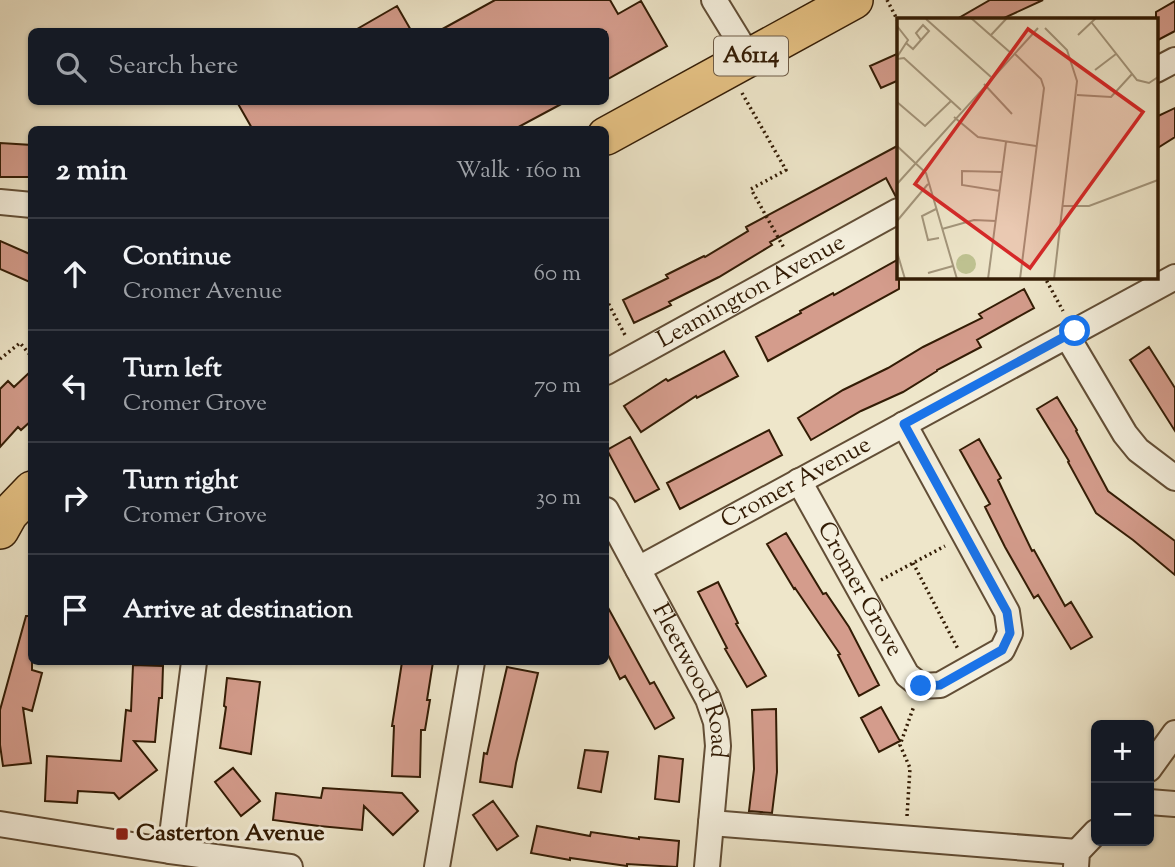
<!DOCTYPE html>
<meta charset="utf-8">
<style>
:root{--surface:#171b24;--page:#242831;--text:#f1f3f6;--muted:#9ea1a6;--line:#363941}
body{margin:0;font-family:"Sorts Mill Goudy",serif;background:var(--page);color:var(--text)}
.controls{position:absolute;right:21px;bottom:21px;display:grid;overflow:hidden;border-radius:10px;box-shadow:0 2px 5px #0004}
.controls button{width:63px;height:63px;display:grid;place-items:center;padding:0;border:0;border-bottom:2px solid var(--line);background:var(--surface);color:var(--text);font:35px sans-serif}
.stop{position:absolute;width:21px;height:21px;margin:-16px;border:5px solid #1a73e8;border-radius:50%;background:#fff}
.stop.end{background:#1a73e8;border-color:#fff;box-shadow:0 2px 7px #0008}
.list{margin:0;padding:0;list-style:none}
h2{display:flex;justify-content:space-between;align-items:center;height:91px;margin:0;padding:0 28px;font-size:30px}
h2 small{font-size:23px;font-weight:400;color:var(--muted)}
.list li{display:grid;grid-template-columns:46px 1fr auto;gap:21px;align-items:center;box-sizing:border-box;height:112px;padding:0 28px;border-top:2px solid var(--line)}
.list b{display:block;font-size:26px;white-space:nowrap}
.list p{margin:0;font-size:23px;white-space:nowrap;color:var(--muted)}
.list em{font-size:23px;font-style:normal;color:var(--muted)}
.icon{flex:none;width:38px;height:38px;fill:none;stroke:currentColor;stroke-width:2;stroke-linecap:round;stroke-linejoin:round}
.map{position:relative;flex:none;width:1175px;height:867px;overflow:hidden}
.search{position:absolute;background:var(--surface);box-shadow:0 2px 5px #0004;left:28px;top:28px;width:581px;height:77px;display:flex;align-items:center;gap:18px;box-sizing:border-box;padding:0 24px;border-radius:10px;color:var(--muted);font-size:26px}
.panel{position:absolute;background:var(--surface);box-shadow:0 2px 5px #0004;left:28px;top:126px;width:581px;height:539px;border-radius:10px}
.map>svg:first-child{display:block}
</style>
<div class="map">
<svg width="1175" height="867" viewBox="0 0 1175 867">
<rect width="100%" height="100%" fill="#eee6ca"/>
<filter id="stains"><feTurbulence type="fractalNoise" baseFrequency=".00286" numOctaves="4"/><feColorMatrix values="0 0 0 0 .2 0 0 0 0 .09 0 0 0 0 .02 0 0 0 .5 -.17"/></filter>
<radialGradient id="worn" r=".72"><stop offset=".6" stop-color="#630" stop-opacity="0"/><stop offset="1" stop-color="#630" stop-opacity=".3"/></radialGradient>
<!-- building -->
<path fill="#d49c8c" stroke="#331c05" stroke-width="2" d="M495,0h115l8,14 23,-13 26,45 -61,34v-48h-169z
M990,0h53l-41,19h-45z
M1175,1v30l-19,10v-29z
M397,6l15,26h-60z
M899,53v27l-18,8 -11,-22z
M237,102h328l-52,28h-260z
M1175,108v29l-19,12v-32z
M0,143l32,2v32h-32z
M899,145v51l-3,1 -10,-19 -116,64 2,3 -53,32 -50,25 2,3 -37,18 -11,-23 45,-22 -2,-3 38,-19 1,1 43,-26 -2,-4z
M0,241l32,14v28l-32,-14z
M899,259v30l-131,72 -12,-24 45,-24 -1,-2 33,-18 1,2z
M1024,289l10,19 -57,32 4,7 -44,23v1l-34,21 -42,19 -50,29 -13,-22 45,-28 45,-22 35,-21 59,-29 -3,-4z
M1149,347l26,41v43l-45,-71z
M724,351l14,25 -41,22 -1,-2 -55,36 -17,-26 42,-27 2,2z
M32,370v50l-11,10 -3,-3 -18,20v-58l8,-8 6,6z
M1057,397l20,33 -1,1 32,60 67,50v34l-42,-35 -37,-27 -28,-51 1,-1 -32,-52z
M769,430l13,25 -102,54 -13,-26z
M630,437l29,52 -24,13 -28,-52z
M979,439l22,39 -3,2 34,71 2,-1 31,56 6,-4 21,35 -21,12 -33,-54 -4,3 -29,-51 -20,-40 5,-3 -30,-54z
M786,533l37,61 3,-1 23,34 30,58 -20,11 -21,-41 2,-1 -45,-66 -1,1 -27,-45z
M718,582l20,41 -2,1 30,52 -19,11 -22,-38 2,-1 -29,-56z
M606,604l44,80 4,-2 20,36 -19,11 -30,-53 -5,3 -14,-28z
M26,616h6v54l10,3 -10,38 -9,-3 8,55 -28,3 -3,-21v-35z
M402,662h31l-6,38h3l-5,30h-4l-1,47 -28,-1 2,-50h-2z
M133,665l30,1 -1,32h-3l-4,44 -21,-1 23,29 -38,29 -5,-6 -36,-2 -1,12 -32,-2 2,-45 74,5 5,-51 5,1z
M507,667l31,6 -22,90 -4,24 -32,-5 4,-29 3,1z
M227,678l33,4 -9,72 -31,-6 6,-41 -2,-1z
M881,707l19,34 -21,11 -18,-34z
M776,709l1,63 -5,41 -23,-2 5,-42 -2,-59z
M585,750l23,2 -7,40 -23,-4z
M659,756l24,3 -4,43 -24,-3z
M233,768l27,33 -19,15 -26,-34z
M323,788l79,5 16,18 -25,24 -29,-29 -2,24 -43,-4 -46,-6 3,-27 45,5z
M493,801l25,35 -21,14 -24,-35z
M537,826l53,10 1,-4 48,7v-2l40,4 -2,26 -50,-3v2l-57,-8v2l-39,-7z"/>
<g fill="none" stroke-linecap="round" stroke-linejoin="round">
<defs>
<g id="minor">
<path d="M714,0l35,57"/>
<path d="M1156,70l19,-10"/>
<path d="M0,202l32,3"/>
<path d="M1067,336l58,98 13,16 37,28"/>
<path id="s1" d="M606,372l292,-161"/>
<path id="s2" d="M799,481l108,194 14,11 19,-1 62,-35 8,-17 -3,-21 -103,-188"/>
<path id="s3" d="M606,510l102,189 8,23 2,24 -11,121"/>
<path id="s4" d="M638,569l537,-292"/>
<path d="M1149,769l26,-36"/>
<path d="M1149,802l26,2"/>
<path d="M711,823l366,29"/>
<path d="M0,824l170,27 120,16"/>
<path d="M170,851l24,-189"/>
<path d="M437,867l35,-205"/>
<path d="M1076,867l1,-15 19,-20"/>
</g>
<path id="highway" d="M606,136l248,-136
M0,530l9,-16 23,-24"/>
</defs>
<!-- minor casing -->
<use href="#minor" stroke="#624e36" stroke-width="28"/>
<!-- highway casing -->
<use href="#highway" stroke="#331c05" stroke-width="40"/>
<!-- path -->
<path stroke="#331c05" stroke-width="3.5" stroke-dasharray="2 3.5" stroke-linecap="butt" d="M887,0l11,21
M742,93l44,77 -35,19 33,59
M1044,276l19,35
M606,299l19,36
M0,359l20,-16 12,14
M913,563l45,86
M881,580l64,-34
M907,816l3,-48 -10,-23 14,-39"/>
<!-- minor -->
<use href="#minor" stroke="#f4efdd" stroke-width="24"/>
<!-- highway -->
<use href="#highway" stroke="#e7c385" stroke-width="37"/>
</g>
<g fill="none" stroke-linecap="round" stroke-linejoin="round">
<!-- route -->
<path stroke="#1a73e8" stroke-width="9" d="M921,686l19,-1 62,-35 8,-17 -3,-21 -103,-188 171,-93"/>
</g>
<!-- markers -->
<rect fill="#8f2418" stroke="#f4efdd" stroke-width="2.5" x="115" y="827" width="14" height="14" rx="3.5"/>
<g text-anchor="middle" dominant-baseline="central" stroke-width="6" stroke-linejoin="round" paint-order="stroke">
<!-- shield labels -->
<rect fill="#f4efdd" stroke="#6d5b46" stroke-width="2" x="714" y="36.5" width="74" height="39" rx="5"/>
<g font-size="23" font-weight="bold" fill="#331c05">
<text x="751" y="56">A6114</text>
</g>
<!-- street labels -->
<g font-size="24" fill="#331c05" stroke="#f4efdd">
<text stroke="none"><textPath href="#s1" startOffset="166">Leamington Avenue</textPath></text>
<text stroke="none"><textPath href="#s4" startOffset="180">Cromer Avenue</textPath></text>
<text stroke="none"><textPath href="#s2" startOffset="124">Cromer Grove</textPath></text>
<text stroke="none"><textPath href="#s3" startOffset="192">Fleetwood Road</textPath></text>
</g>
<!-- poi labels -->
<g font-size="24" font-weight="bold" fill="#331c05" stroke="#f4efdd" text-anchor="start">
<text x="136" y="834">Casterton Avenue</text>
</g>
</g>
<!-- overview -->
<g transform="translate(897 18)">
<rect width="261" height="261" fill="#eee6ca"/>
<path d="M59 246a10 10 0 1 1 20 0a10 10 0 1 1-20 0Z" fill="#bfc392"/>
<path fill="none" stroke="#a3957b" stroke-width="2" d="M74,0l41,36M29,1l65,58M195,5l45,57 12,3 9,-6M0,8l11,14 -11,17M148,10l22,22 10,31 -23,198M94,17l16,-17M181,17l18,-17M9,25l7,6 16,-18 -6,-6 -7,8 5,7M117,35l27,26 3,9 -24,191M0,41l7,-1 57,52M198,52l21,-16M87,66l28,30M180,77l34,2 21,-23M0,84l28,24 26,-25M57,99l24,20 58,9M0,128l29,27 31,106M0,166l141,-156M103,173l-38,-6v-14l40,1M166,188h26l69,-26M39,191l-14,7 6,24 11,-2M0,203l31,-37M45,211l32,-9 22,1M0,234l8,27M31,255l25,-7M91,261l18,-137"/>
<path fill="#d62828" fill-opacity="0.15" stroke="#d62828" stroke-width="3.5" d="M131,11l115,83 -113,156 -115,-84z"/>
<rect width="261" height="261" fill="none" stroke="#331c05" stroke-width="3.5"/>
</g>
<rect width="100%" height="100%" filter="url(#stains)"/>
<rect width="100%" height="100%" fill="url(#worn)"/>
</svg>
<div class="controls">
<button>+</button>
<button>−</button>
</div>
<div class="stop" style="left:1075px;top:331px"></div>
<div class="stop end" style="left:921px;top:686px"></div>
<div class="search"><svg class="icon" aria-label="search" viewBox="0 0 24 24"><circle cx="10" cy="10" r="6"/><path d="M15 15l6 6"/></svg>Search here</div>
<section class="panel">
<h2>2 min<small>Walk · 160 m</small></h2>
<ul class="list">
<li><svg class="icon" aria-label="ahead" viewBox="0 0 24 24"><path d="M12 20V5M6 11l6-6 6 6"/></svg><div><b>Continue</b><p>Cromer Avenue</p></div><em>60 m</em></li>
<li><svg class="icon" aria-label="left" viewBox="0 0 24 24"><path d="M17 20v-9H6M10 6l-5 5 5 5"/></svg><div><b>Turn left</b><p>Cromer Grove</p></div><em>70 m</em></li>
<li><svg class="icon" aria-label="right" viewBox="0 0 24 24"><path d="M7 20v-9h11M14 6l5 5-5 5"/></svg><div><b>Turn right</b><p>Cromer Grove</p></div><em>30 m</em></li>
<li><svg class="icon" aria-label="arrive" viewBox="0 0 24 24"><path d="M6 21V4h12l-3 4 3 4H6"/></svg><div><b>Arrive at destination</b></div></li>
</ul>
</section>
</div>
